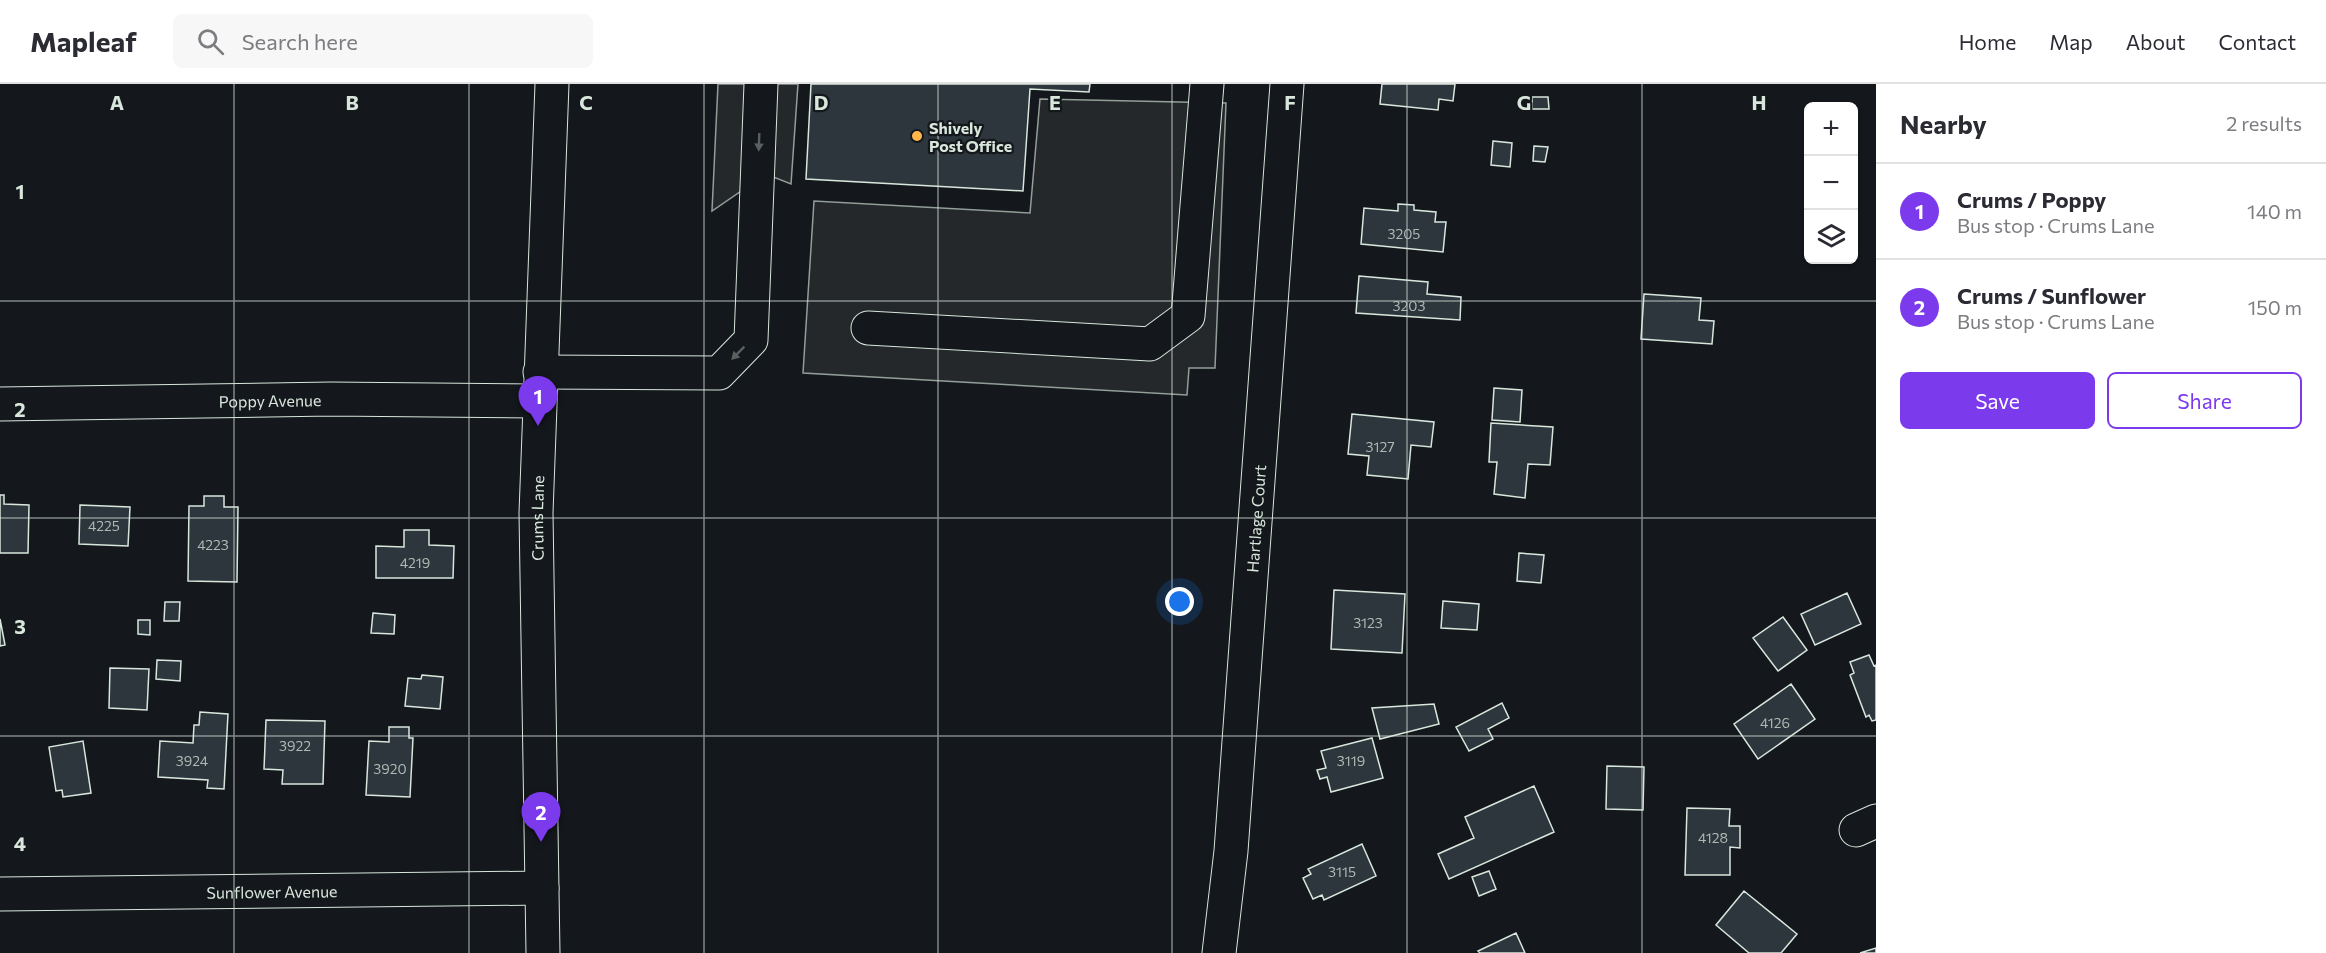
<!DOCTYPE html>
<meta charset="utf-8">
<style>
:root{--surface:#fff;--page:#f7f7f7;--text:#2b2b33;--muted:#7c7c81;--line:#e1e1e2;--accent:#7c3aed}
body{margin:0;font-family:Commissioner,sans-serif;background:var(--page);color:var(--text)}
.controls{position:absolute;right:18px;top:18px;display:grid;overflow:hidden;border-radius:9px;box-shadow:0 2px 4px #0004}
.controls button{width:54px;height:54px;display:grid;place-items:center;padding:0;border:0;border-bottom:2px solid var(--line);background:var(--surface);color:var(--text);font:30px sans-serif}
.you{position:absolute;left:1180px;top:518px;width:21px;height:21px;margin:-15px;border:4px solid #fff;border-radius:50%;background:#1a73e8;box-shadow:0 0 0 9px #1a73e833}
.badge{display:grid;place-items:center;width:39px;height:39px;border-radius:50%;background:var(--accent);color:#fff;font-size:20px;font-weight:700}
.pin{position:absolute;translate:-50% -50px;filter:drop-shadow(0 2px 3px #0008)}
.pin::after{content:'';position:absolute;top:32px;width:21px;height:18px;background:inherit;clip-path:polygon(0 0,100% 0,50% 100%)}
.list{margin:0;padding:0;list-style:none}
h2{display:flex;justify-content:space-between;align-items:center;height:78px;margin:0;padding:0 24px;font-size:26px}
h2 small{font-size:20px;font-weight:400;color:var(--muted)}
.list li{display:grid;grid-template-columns:39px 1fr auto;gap:18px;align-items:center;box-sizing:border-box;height:96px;padding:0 24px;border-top:2px solid var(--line)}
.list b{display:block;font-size:22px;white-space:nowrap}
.list p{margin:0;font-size:20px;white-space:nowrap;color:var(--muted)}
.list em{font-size:20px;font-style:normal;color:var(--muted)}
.actions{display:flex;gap:12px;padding:18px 24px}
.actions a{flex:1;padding:14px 0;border:2px solid var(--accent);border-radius:9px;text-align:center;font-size:21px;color:var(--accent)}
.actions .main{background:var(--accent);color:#fff}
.icon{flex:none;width:33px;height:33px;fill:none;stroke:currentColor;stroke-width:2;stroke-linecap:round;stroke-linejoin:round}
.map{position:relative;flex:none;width:1876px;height:869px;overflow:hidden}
header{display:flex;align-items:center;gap:36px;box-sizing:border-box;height:84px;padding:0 30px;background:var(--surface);border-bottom:2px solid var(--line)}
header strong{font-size:28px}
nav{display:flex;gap:33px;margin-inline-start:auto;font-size:21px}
.search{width:420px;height:54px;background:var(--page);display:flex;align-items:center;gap:15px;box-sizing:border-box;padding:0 21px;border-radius:9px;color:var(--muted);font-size:22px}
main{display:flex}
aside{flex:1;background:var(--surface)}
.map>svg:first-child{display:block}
</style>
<header>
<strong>Mapleaf</strong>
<div class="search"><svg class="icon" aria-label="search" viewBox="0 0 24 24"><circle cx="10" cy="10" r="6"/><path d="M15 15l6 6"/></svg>Search here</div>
<nav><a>Home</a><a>Map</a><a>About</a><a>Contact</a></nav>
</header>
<main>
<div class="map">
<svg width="1876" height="869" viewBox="0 0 1876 869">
<rect width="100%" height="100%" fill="#14181c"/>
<!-- parking -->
<path fill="#24282b" stroke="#939e99" stroke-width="1.5" d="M718,0h80l-7,100 -25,-10 -54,37z
M1040,15l186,4 -11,265h-26l-2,27 -384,-22 11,-172 216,12z"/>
<!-- building -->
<path fill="#2c363c" stroke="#d8e6dc" stroke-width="1.5" d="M811,0h279l-1,8 -59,-3 -7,102 -217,-12z
M1382,0h73l-2,17 -14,-2 -1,11 -58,-6z
M1532,13h16l1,12h-17z
M1493,57l19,2 -2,24 -19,-2z
M1534,62l14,1 -3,15 -12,-1z
M1398,120l16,1v5l22,2 -1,10h11l-3,30 -82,-8 3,-36 34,3z
M1359,192l69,6 -1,12 34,3 -1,23 -104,-7z
M1644,210l57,4 -2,22 15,1 -2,23 -71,-5z
M1494,304l28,2 -2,32 -28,-2z
M1352,330l82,8 -3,25 -20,-2 -3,34 -41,-4 2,-19 -21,-2z
M1491,339l62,4 -3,38 -22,-1 -3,34 -31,-4 3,-32h-8z
M0,411h4v9l25,1 -1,48h-28z
M204,412h20v11h14l-1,75 -49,-1 1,-75h15z
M80,421l50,2 -2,39 -49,-2z
M404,446h25v15l25,1 -1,32h-77v-32l28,1z
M1519,469l25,2 -3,28 -24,-2z
M1334,506l71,4 -3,59 -71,-4z
M1847,509l14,31 -46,21 -14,-31z
M1443,517l36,3 -2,26 -36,-2z
M165,518h15l-1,19h-15z
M373,529l22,2 -1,19 -23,-1z
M1783,533l24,33 -29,21 -25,-33z
M0,535l5,26 -5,1z
M138,536h12v15l-12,-1z
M1869,571l5,11 2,-1v55l-4,1 -3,-6 -3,2 -16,-42 4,-2 -4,-11z
M157,576l24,1 -1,20 -24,-2z
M110,584l39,1 -2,41 -38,-2z
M422,591l21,2 -3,32 -35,-3 3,-28 13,1z
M1791,600l24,35 -57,40 -24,-35z
M1502,619l7,15 -21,11 5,10 -24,12 -13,-24z
M1434,620l5,20 -59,15 -8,-31z
M200,628l28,2 -4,75 -17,-1 1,-8 -50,-3 2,-36 33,2 1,-18h5z
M266,636l59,1 -2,63h-41l1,-14 -19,-1z
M389,643h20v11h4l-3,59 -44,-2 3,-54 20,1z
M1372,654l11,40 -52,14 -4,-15 -7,2 -3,-9 9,-2 -5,-17z
M83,657l8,52 -28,4 -1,-7 -6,1 -7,-44z
M1607,682l37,1 -1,43 -37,-1z
M1534,702l20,46 -105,47 -11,-25 36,-16 -9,-21z
M1687,724l43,1 -1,17h11v22l-10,-1v28h-45z
M1362,760l14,32 -52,24 -2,-5 -9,4 -10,-21 8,-4 -3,-5z
M1489,787l7,18 -17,7 -7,-19z
M1744,807l53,43 -16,19h-32l-33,-28z
M1516,849l9,20h-45l-2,-2z
M1876,864v5h-16z"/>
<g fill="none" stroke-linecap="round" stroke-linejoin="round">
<defs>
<g id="minor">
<path d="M868,244l282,16 38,-28 19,-232"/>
<path d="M540,288l179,1 32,-33 10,-256"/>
<path id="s1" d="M0,320l331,-5 208,2"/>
<path d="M1856,746l20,-9"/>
<path id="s2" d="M0,810l542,-6"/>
<path id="s3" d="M1219,869l12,-102 56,-767"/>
</g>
<g id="major">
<path id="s4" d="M543,869l-7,-440 16,-429"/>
</g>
</defs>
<!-- minor casing -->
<use href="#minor" stroke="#d8e6dc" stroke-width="35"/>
<!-- major casing -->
<use href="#major" stroke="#d8e6dc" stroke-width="35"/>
<!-- minor -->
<use href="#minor" stroke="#14181c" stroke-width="33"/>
<!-- major -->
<use href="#major" stroke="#14181c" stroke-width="33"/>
</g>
<!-- one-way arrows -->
<defs><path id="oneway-solid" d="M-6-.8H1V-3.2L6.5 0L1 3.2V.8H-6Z" transform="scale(1.5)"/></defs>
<g fill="#59605f">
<use href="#oneway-solid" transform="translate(759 58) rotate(92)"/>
<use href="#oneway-solid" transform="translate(738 269) rotate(135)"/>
</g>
<!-- grid -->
<path fill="none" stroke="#d8e6dc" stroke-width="1.5" stroke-opacity="0.55" d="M234,0v869M469,0v869M704,0v869M938,0v869M1172,0v869M1407,0v869M1642,0v869M0,217h1876M0,434h1876M0,652h1876"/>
<!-- markers -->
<circle fill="#ffb74d" stroke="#14181c" stroke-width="2" cx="917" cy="52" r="6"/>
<g text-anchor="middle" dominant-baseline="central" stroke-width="4.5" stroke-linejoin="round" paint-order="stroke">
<!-- number labels -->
<g font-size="14" fill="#adbab4">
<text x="1404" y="149">3205</text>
<text x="1409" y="221">3203</text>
<text x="1380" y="362">3127</text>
<text x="104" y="441">4225</text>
<text x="213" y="460">4223</text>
<text x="415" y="478">4219</text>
<text x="1368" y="538">3123</text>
<text x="1775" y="638">4126</text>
<text x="295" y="661">3922</text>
<text x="192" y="676">3924</text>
<text x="1351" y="676">3119</text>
<text x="390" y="684">3920</text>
<text x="1713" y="753">4128</text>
<text x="1342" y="787">3115</text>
</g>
<!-- poi labels -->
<g font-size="16" font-weight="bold" fill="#d8e6dc" stroke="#14181c" text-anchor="start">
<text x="929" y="43">Shively<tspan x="929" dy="18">Post Office</tspan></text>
</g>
<!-- street labels -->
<g font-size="16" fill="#d8e6dc" stroke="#14181c">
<text stroke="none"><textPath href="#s1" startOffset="270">Poppy Avenue</textPath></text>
<text stroke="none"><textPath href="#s4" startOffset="435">Crums Lane</textPath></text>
<text stroke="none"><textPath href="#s3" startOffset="436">Hartlage Court</textPath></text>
<text stroke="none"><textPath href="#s2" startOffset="272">Sunflower Avenue</textPath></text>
</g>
</g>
<g font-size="20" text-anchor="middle" font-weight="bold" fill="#d8e6dc" stroke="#14181c" stroke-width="4.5" stroke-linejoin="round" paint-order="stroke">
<text x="117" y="26">A</text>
<text x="352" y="26">B</text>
<text x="586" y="26">C</text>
<text x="821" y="26">D</text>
<text x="1055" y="26">E</text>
<text x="1290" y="26">F</text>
<text x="1524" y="26">G</text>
<text x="1759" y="26">H</text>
<text x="20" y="115">1</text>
<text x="20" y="333">2</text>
<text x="20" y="550">3</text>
<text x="20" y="767">4</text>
</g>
</svg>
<div class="controls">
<button>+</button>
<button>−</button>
<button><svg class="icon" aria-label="layers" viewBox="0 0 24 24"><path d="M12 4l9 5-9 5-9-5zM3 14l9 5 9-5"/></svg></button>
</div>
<div class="you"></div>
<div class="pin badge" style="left:538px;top:342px">1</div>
<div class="pin badge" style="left:541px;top:758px">2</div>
</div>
<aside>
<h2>Nearby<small>2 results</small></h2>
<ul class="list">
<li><span class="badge">1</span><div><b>Crums / Poppy</b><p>Bus stop · Crums Lane</p></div><em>140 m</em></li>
<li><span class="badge">2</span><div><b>Crums / Sunflower</b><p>Bus stop · Crums Lane</p></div><em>150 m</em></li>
</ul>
<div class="actions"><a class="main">Save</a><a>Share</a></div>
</aside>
</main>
